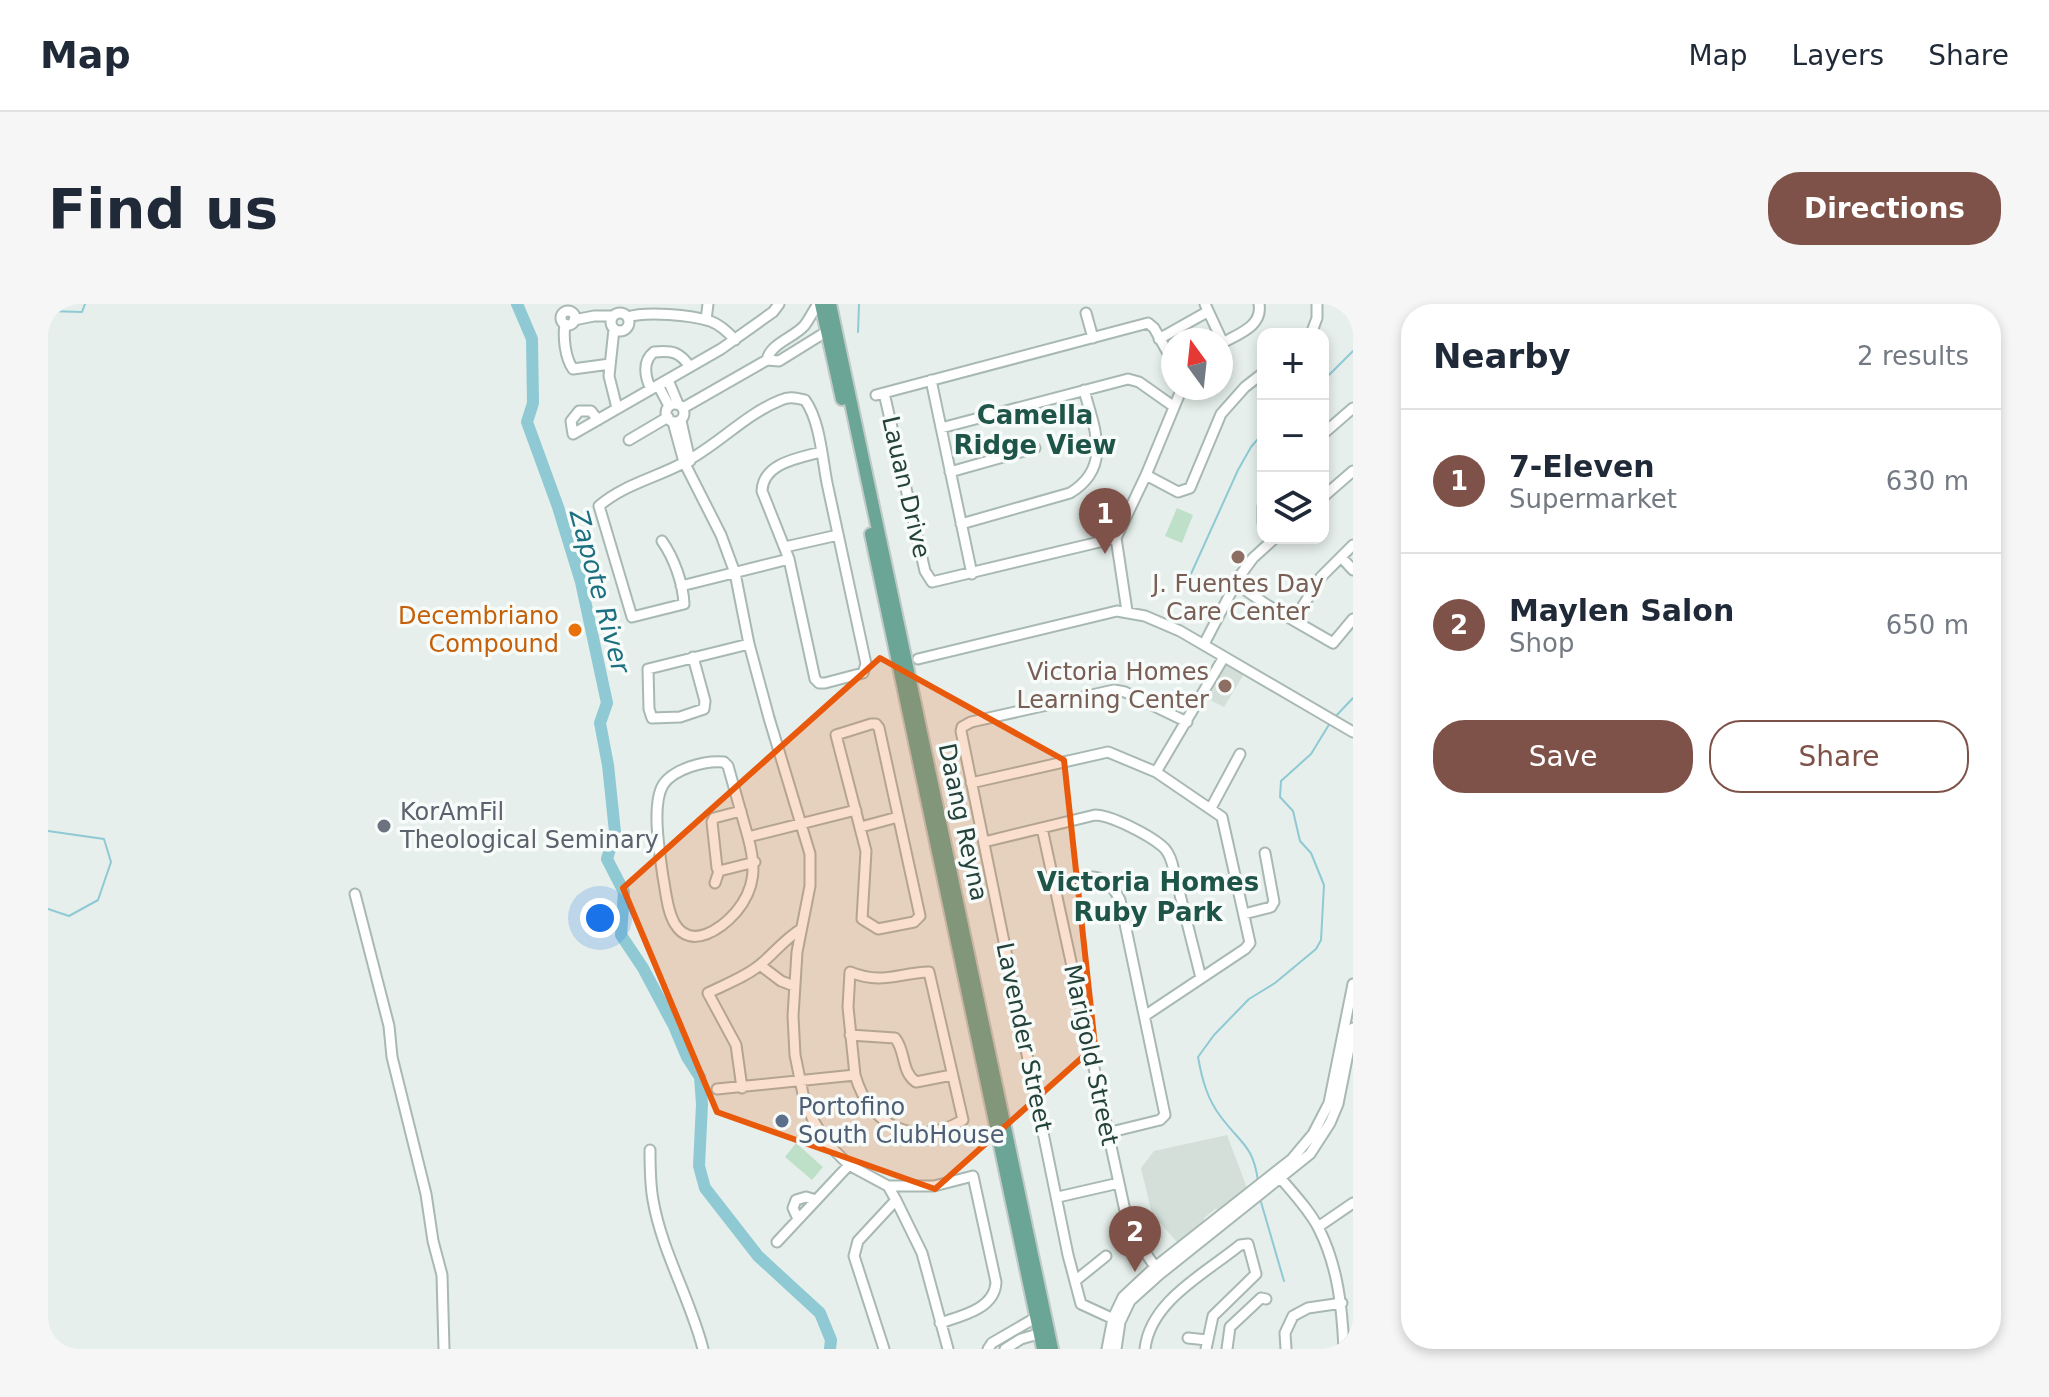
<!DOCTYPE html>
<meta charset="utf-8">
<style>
:root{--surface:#fff;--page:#f6f6f7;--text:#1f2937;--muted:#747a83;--line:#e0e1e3;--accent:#7f5249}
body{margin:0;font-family:"DejaVu Sans",sans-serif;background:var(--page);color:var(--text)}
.controls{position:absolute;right:24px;top:24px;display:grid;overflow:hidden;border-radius:16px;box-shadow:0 4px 12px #0003}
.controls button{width:72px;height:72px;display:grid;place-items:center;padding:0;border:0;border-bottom:2px solid var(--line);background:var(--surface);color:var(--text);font:40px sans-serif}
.compass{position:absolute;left:1113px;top:24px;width:72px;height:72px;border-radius:50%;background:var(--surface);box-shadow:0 4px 12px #0003;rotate:345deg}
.you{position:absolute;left:552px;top:614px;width:28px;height:28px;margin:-20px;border:6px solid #fff;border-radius:50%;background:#1a73e8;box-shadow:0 0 0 12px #1a73e833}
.badge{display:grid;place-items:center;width:52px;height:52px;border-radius:50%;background:var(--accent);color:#fff;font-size:26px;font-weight:700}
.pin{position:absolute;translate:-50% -66px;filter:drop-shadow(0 2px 4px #0008)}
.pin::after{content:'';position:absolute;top:42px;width:28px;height:24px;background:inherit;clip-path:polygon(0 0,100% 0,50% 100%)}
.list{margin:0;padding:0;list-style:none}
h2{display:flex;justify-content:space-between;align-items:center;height:104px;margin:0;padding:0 32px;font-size:34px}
h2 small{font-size:26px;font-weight:400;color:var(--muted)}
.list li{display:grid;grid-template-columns:52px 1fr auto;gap:24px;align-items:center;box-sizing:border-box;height:144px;padding:0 32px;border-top:2px solid var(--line)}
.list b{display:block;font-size:30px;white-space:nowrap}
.list p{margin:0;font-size:26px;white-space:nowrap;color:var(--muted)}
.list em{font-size:26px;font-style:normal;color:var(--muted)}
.actions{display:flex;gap:16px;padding:24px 32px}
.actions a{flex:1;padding:18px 0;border:2px solid var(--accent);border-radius:32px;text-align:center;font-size:28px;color:var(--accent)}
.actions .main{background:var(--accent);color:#fff}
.icon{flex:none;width:44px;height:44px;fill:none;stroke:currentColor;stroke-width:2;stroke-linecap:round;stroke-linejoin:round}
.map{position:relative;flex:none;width:1305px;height:1045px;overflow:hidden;border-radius:32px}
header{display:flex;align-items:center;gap:48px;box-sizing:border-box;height:112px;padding:0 40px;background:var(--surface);border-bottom:2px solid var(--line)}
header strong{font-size:38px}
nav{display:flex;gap:44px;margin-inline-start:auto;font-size:28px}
.intro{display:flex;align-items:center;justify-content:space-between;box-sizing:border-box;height:192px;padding:0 48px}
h1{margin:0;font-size:56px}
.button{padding:20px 36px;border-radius:32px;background:var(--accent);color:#fff;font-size:28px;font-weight:700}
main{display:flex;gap:48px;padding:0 48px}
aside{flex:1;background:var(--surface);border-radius:32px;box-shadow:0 4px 12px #0003}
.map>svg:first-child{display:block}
</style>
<header>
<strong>Map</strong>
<nav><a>Map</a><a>Layers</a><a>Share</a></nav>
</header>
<div class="intro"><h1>Find us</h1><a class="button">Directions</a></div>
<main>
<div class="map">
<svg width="1305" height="1045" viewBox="0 0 1305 1045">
<rect width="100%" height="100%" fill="#e6efeb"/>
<!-- built -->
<path fill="#d4dfda" d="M1178,360l18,10 -20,33 -16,-8z
M1179,831l20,53 -26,22 -6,-1 -11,9v5l-27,19 -25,-28 -11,-46 13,-17z"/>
<!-- green -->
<path fill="#bfe0c8" d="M1129,204l16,7 -11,28 -17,-7z
M748,839l27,24 -11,13 -27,-23z"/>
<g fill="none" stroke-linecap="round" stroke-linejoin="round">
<!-- stream -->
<path stroke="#8ec9d4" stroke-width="2" d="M0,7l34,1 3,-8
M0,18v3
M810,28l1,-28
M1275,77l30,-30
M1138,281l52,-115 13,-23 12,-14
M1286,414l19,-20
M0,527l56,8 7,23 -13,38 -29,16 -21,-7
M1210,877c-5,-36 -17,-37 -37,-64 -14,-18 -19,-38 -23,-60l16,-22 35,-36 26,-16 41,-34 5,-9 3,-55 -13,-32 -11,-12 -7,-30 -13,-14 1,-16 30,-27 19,-31
M1213,898l23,79"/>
<!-- river -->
<path stroke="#8ec9d4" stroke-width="12" d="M469,0l15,35 1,64 -6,19 31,85 23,75 26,121 -7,20 8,42 7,67 -8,27 17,33 -3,43 22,33 31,58 13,31 13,20 2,27 -3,62 6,22 53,68 62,57 11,27 -1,9"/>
<defs>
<path id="minor" d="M1157,0l18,39
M513 14a7 7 0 1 1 14 0a7 7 0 1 1-14 0Z
M563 18a9 9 0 1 1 18 0a9 9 0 1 1-18 0Z
M1038,9l7,25
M580,13c18,-6 63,-2 82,4 11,4 18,11 25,19
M526,16l20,-4h18
M658,16l2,-16
M517,20c-2,13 0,34 8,45l37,-5
M566,25l-5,47 8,32
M1263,30l6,-16v-14
M1111,35l48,-27
M1173,40c16,-10 42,-17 38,-40
M719,56c3,-16 26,-22 37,-34 5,-6 9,-15 14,-22
M620,76l10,24
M883,76l41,194
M610,81l11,21
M603,85c-6,-12 -9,-28 3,-37 18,-2 26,0 36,15
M836,89l41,178 7,11 184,-44
M828,91l272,-72 6,5 19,34
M618 109a9 9 0 1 1 18 0a9 9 0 1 1-18 0Z
M635,104l84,-48 12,1 50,-31
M550,116l-7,-9h-12l-8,10 2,13 148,-85 52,-37 6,-8
M633,117l9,40
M625,118l11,40 37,73 14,38 14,71 20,74 41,136v32l-13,66 -4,64 2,39 8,39 9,24 15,25 22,22 39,21 8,14 26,53 26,96
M893,124l187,-49 11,3 34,24
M1275,130l30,-26
M581,136l39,-23
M902,168l85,-24
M1098,171l32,17 12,-4 31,-74 24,-27 18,-14
M1275,193l30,-26
M1215,203v16
M913,220l109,-31c43,-26 24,-65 14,-103
M614,237c12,17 21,42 22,63l-52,13 -33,-111c25,-22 60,-29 88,-45 33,-18 59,-47 94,-61 8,-4 15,-2 24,0 15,21 17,57 22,83 13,60 26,121 39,181l-3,9 -38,10h-6l-4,-4 -26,-120 -27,-68c1,-28 37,-33 59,-39
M737,243l53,-12
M1293,253l12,13
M1187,279l32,22 66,38 20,-24
M633,282l108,-27
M1079,307l-11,-73 30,-63 36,-87
M1246,316l27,-43 32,-32
M1156,340l35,-67 14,-19 22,-20
M645,353l12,44 -1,8 -24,8 -28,1 -3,-9 -1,-40 101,-25
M870,355l199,-48 28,5 35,15 173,101
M823,420h5l3,4 41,188 -6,6 -36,7 -16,-10 4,-68 -30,-116z
M1108,468l68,-115
M923,479l137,-31 48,20 66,45 28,126 -5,6 -99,66
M1163,504l29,-54
M693,507l-27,7 -2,4 5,46 2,3 36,-9
M813,523l37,-10
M994,524l85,392 7,16 26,38
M700,533l-20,-71 -4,-4c-19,-2 -51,7 -61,23 -12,20 -3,70 0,92 3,15 4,34 12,47 16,27 47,4 61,-12 20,-24 20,-46 12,-75l108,-27
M936,538l111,-27c16,0 54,20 67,31 5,4 8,10 10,17l29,115
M667,579l4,-12
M1007,583c29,-10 48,-21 65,13l45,215 -5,5 -53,13
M307,590l34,132 3,31 34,137 7,47 9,34 2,74
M1196,610l27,-7 3,-5 -9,-49
M712,661l21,16 13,5
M802,731l45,3c11,13 6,34 21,44l36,-7
M694,784l-6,-43 -28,-52c18,-9 38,-16 53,-29 14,-12 24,-25 40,-35
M669,785l138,-14 -7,-68 2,-35c33,13 47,1 79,0l34,148c-48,28 -93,7 -108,-45
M602,846c0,16 0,34 3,50 9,52 37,98 50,149
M1229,870c14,17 32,35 42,55 19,38 23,78 25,120
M840,882h46l39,-10 23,106c-1,27 -35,34 -56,41
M1010,893l61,-14
M750,915l-5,-11 3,-8 10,-3 10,3
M1270,923l35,-24
M729,938l72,-77
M1027,977l31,-25
M1072,1018l-39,-18 -13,-49 -107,-524 1,-4 9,-5 143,-32 11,2 62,30
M1140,1034l19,2
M836,1045l-30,-93 4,-15 38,-41
M940,1045l4,-6 50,-29
M957,1045l16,-10 24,-7
M1059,1045l6,-31 10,-21 32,-30 137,-108 21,-25 16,-31 24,-119
M1068,1045l4,-27 10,-21 30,-27 150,-120 20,-31 8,-19 15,-76
M1097,1045c5,-48 61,-76 95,-104l8,-1 8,30 -43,42 -7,33
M1179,1045l3,-22 31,-29 5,1
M1238,1045l-1,-16 8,-17 15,-8 34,-5"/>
<path id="major" d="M773,0l21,95
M782,0l222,1045
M823,230l172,815"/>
</defs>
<!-- minor casing -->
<use href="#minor" stroke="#a8b8b2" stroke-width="13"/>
<!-- major casing -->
<use href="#major" stroke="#c2cac8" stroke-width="16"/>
<!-- minor -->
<use href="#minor" stroke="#fff" stroke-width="9"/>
<!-- major -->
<use href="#major" stroke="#6aa596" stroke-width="12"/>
</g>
<!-- marked area -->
<path fill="#e8590c" fill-opacity="0.2" stroke="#e8590c" stroke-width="6" stroke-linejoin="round" d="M832,354l184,102 31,286 -160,143 -218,-77 -94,-224z"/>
<!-- markers -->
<g fill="#8d6e63" stroke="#f7fbf9" stroke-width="3">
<circle cx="1190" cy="253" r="8"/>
<circle cx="1177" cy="382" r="8"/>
</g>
<circle fill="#e8710a" stroke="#f7fbf9" stroke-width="3" cx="527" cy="326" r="8"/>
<circle fill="#6b7280" stroke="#f7fbf9" stroke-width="3" cx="336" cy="522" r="8"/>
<circle fill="#5c6f8a" stroke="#f7fbf9" stroke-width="3" cx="734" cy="817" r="8"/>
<g text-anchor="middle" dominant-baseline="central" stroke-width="7" stroke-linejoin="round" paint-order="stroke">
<!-- street labels -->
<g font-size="24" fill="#24423a" stroke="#f7fbf9">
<text transform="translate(858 183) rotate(77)">Lauan Drive</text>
<text transform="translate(915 518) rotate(78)">Daang Reyna</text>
<text transform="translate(976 733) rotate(78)">Lavender Street</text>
<text transform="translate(1043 751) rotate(78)">Marigold Street</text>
</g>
<!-- education labels -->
<g font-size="24" fill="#785e54" stroke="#f7fbf9">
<text x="1190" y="280">J. Fuentes Day<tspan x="1190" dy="28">Care Center</tspan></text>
<text x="1161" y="368" text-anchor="end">Victoria Homes<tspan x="1161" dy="28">Learning Center</tspan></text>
</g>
<!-- food labels -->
<g font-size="24" fill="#c56008" stroke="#f7fbf9" text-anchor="end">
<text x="511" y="312">Decembriano<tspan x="511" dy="28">Compound</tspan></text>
</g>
<!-- worship labels -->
<g font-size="24" fill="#5b616d" stroke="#f7fbf9" text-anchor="start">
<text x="352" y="508">KorAmFil<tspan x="352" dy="28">Theological Seminary</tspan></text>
</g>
<!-- service labels -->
<g font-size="24" fill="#4e5e75" stroke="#f7fbf9" text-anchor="start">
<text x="750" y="803">Portofino<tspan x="750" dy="28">South ClubHouse</tspan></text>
</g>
<!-- neighbourhood labels -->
<g font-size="26" font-weight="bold" fill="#1f5548" stroke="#f7fbf9">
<text x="987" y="111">Camella<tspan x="987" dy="30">Ridge View</tspan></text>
<text x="1100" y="578">Victoria Homes<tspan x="1100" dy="30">Ruby Park</tspan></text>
</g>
<!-- water labels -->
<g font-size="26" font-style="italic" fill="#1c6f80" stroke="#f7fbf9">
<text transform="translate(552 287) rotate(75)">Zapote River</text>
</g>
</g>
</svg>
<div class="controls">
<button>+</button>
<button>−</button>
<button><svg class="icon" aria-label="layers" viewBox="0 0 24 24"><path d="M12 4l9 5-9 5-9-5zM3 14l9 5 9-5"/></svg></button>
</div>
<svg class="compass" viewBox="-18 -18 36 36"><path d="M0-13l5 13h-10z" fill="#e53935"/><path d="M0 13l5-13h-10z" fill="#747a83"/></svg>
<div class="you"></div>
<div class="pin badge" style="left:1057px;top:250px">1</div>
<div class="pin badge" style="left:1087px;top:968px">2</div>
</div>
<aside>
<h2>Nearby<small>2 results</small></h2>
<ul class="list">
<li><span class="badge">1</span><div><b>7-Eleven</b><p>Supermarket</p></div><em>630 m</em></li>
<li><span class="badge">2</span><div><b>Maylen Salon</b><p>Shop</p></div><em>650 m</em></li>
</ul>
<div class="actions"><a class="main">Save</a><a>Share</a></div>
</aside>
</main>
